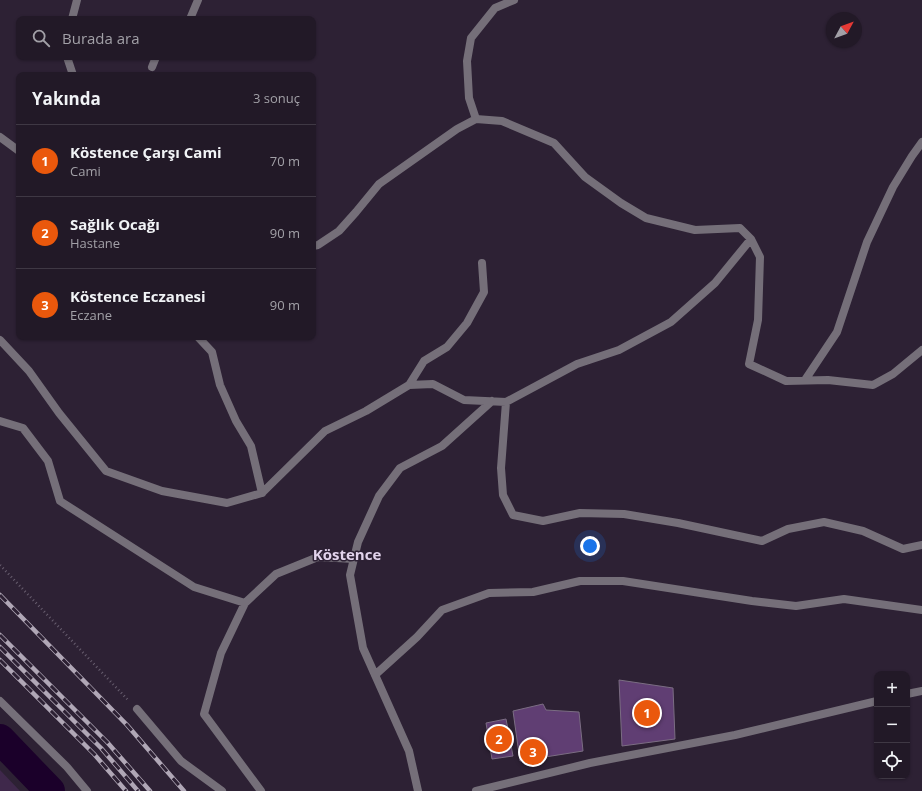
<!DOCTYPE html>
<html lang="tr">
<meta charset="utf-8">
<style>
:root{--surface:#221927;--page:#2e2633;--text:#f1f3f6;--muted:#a2a0a7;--line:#3f3844;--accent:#ea580c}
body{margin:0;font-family:"Open Sans",sans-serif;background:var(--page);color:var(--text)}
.controls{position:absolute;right:12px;bottom:12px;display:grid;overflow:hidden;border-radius:8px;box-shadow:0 1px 3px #0004}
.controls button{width:36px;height:36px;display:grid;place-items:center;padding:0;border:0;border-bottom:1px solid var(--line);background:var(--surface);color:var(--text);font:20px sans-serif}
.compass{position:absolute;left:826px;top:12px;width:36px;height:36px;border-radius:50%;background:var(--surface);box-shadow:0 1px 3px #0004;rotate:49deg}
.you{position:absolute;left:590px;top:546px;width:14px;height:14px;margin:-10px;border:3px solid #fff;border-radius:50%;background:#1a73e8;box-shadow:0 0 0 6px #1a73e833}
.badge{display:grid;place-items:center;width:26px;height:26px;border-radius:50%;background:var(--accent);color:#fff;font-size:13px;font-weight:700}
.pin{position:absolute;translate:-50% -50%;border:2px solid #fff;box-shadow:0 1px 4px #0006}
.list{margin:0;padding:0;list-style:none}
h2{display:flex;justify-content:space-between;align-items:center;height:52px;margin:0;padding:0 16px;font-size:17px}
h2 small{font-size:13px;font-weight:400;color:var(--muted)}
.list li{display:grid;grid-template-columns:26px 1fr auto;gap:12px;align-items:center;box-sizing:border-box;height:72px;padding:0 16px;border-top:1px solid var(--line)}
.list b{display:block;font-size:15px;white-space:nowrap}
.list p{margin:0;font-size:13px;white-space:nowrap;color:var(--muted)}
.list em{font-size:13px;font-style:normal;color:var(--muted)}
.icon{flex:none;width:22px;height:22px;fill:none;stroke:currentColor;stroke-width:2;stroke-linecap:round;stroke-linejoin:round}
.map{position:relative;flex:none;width:922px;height:791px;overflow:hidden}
.search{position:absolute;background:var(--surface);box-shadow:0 1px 3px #0004;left:16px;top:16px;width:300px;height:44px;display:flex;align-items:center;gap:10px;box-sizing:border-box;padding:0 14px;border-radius:8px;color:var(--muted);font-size:15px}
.panel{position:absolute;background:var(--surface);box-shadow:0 1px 3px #0004;left:16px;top:72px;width:300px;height:268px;border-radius:8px}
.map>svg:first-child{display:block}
</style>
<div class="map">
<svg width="922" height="791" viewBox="0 0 922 791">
<rect width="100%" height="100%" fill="#2d2134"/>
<!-- green -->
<path fill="#3f284b" d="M0,770l20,21h-20z"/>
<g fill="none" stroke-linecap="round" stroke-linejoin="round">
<!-- river -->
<path stroke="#1b002a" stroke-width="30" d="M0,739l50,52"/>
</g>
<!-- building -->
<path fill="#603e73" stroke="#7b6d83" d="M619,680l54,8 2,51 -53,7z
M543,704l3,6 33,2 4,39 -63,10 -7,-50z
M506,719l7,37 -21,3 -6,-36z"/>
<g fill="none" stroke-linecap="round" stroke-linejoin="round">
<!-- path -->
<path stroke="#685e6f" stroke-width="2.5" stroke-dasharray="1 3" stroke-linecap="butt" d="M0,565l129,136"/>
<!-- minor -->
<path stroke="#756f79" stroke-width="8" d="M72,19l5,-19
M190,19l8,-19
M67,57l6,18
M152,67l4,-10
M476,119l-7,-21 -2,-37 4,-23 24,-30 19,-8
M0,137l19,14
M313,246l5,-1 21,-14 17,-19 23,-28 78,-55 19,-10 26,2 52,22 31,34 36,26 25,15 49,12 45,-2 11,11 9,18 -2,63 -9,44 37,17 42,-1 45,5 20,-11 29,-24
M198,337l14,15 8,33 16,36 15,25 11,47
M0,340l29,31 30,42 47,58 56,20 65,12 35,-10 63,-62 41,-20 43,-26 24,-1 31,16 42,2 71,-38 42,-14 52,-28 44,-39 36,-44
M805,380l32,-48 30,-90 26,-55 19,-31 10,-14
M409,385l15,-24 23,-14 20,-24 17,-31 -2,-29
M506,402l-5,66 2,27 10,20 30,6 37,-8 44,1 54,9 84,18 26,-12 36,-7 39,9 40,18 19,-4
M0,421l23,7 25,33 12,40 134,86 51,16 31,-29 42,-17 36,2
M245,603l-24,50 -17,61 57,77
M375,675l42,-38 25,-27 47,-17 44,-1 47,-11h43l129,20 44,5 48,-7 78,11
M0,701l67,66 20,24
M137,709l44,52 41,30
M418,791l-9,-40 -46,-103 -13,-73 8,-33 21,-46 21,-28 42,-22 50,-45"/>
<!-- tertiary -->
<path stroke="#756f79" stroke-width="8" d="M907,694l15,-3
M476,791l114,-28 145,-28 142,-34"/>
<defs>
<path id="rail" d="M0,595l127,130 57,66
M0,635l107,107 43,49
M0,647l101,101 37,43
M0,660l94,94 32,37"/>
</defs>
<!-- rail casing -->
<use href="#rail" stroke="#b0a7b6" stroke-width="4.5"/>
<!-- rail -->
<use href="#rail" stroke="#2d2134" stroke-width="3" stroke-dasharray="9" stroke-linecap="butt"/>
</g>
<g text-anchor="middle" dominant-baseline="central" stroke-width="3" stroke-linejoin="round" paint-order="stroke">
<!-- district labels -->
<g font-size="15" font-weight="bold" fill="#e2d3ec" stroke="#2d2134">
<text x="347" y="554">Köstence</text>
</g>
</g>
</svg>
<div class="controls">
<button>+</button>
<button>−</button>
<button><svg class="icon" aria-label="locate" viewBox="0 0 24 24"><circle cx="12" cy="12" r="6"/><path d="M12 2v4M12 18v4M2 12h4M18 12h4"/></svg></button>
</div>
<svg class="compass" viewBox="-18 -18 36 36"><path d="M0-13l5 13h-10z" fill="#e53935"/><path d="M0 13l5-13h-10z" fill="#a2a0a7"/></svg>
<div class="you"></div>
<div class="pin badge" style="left:647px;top:713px">1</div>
<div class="pin badge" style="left:499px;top:739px">2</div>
<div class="pin badge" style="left:533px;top:752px">3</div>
<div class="search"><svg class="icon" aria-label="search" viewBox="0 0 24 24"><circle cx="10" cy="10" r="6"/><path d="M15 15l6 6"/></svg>Burada ara</div>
<section class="panel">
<h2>Yakında<small>3 sonuç</small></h2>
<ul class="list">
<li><span class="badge">1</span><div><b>Köstence Çarşı Cami</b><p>Cami</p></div><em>70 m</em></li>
<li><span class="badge">2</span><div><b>Sağlık Ocağı</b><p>Hastane</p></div><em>90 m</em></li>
<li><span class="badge">3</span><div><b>Köstence Eczanesi</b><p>Eczane</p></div><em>90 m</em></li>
</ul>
</section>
</div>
